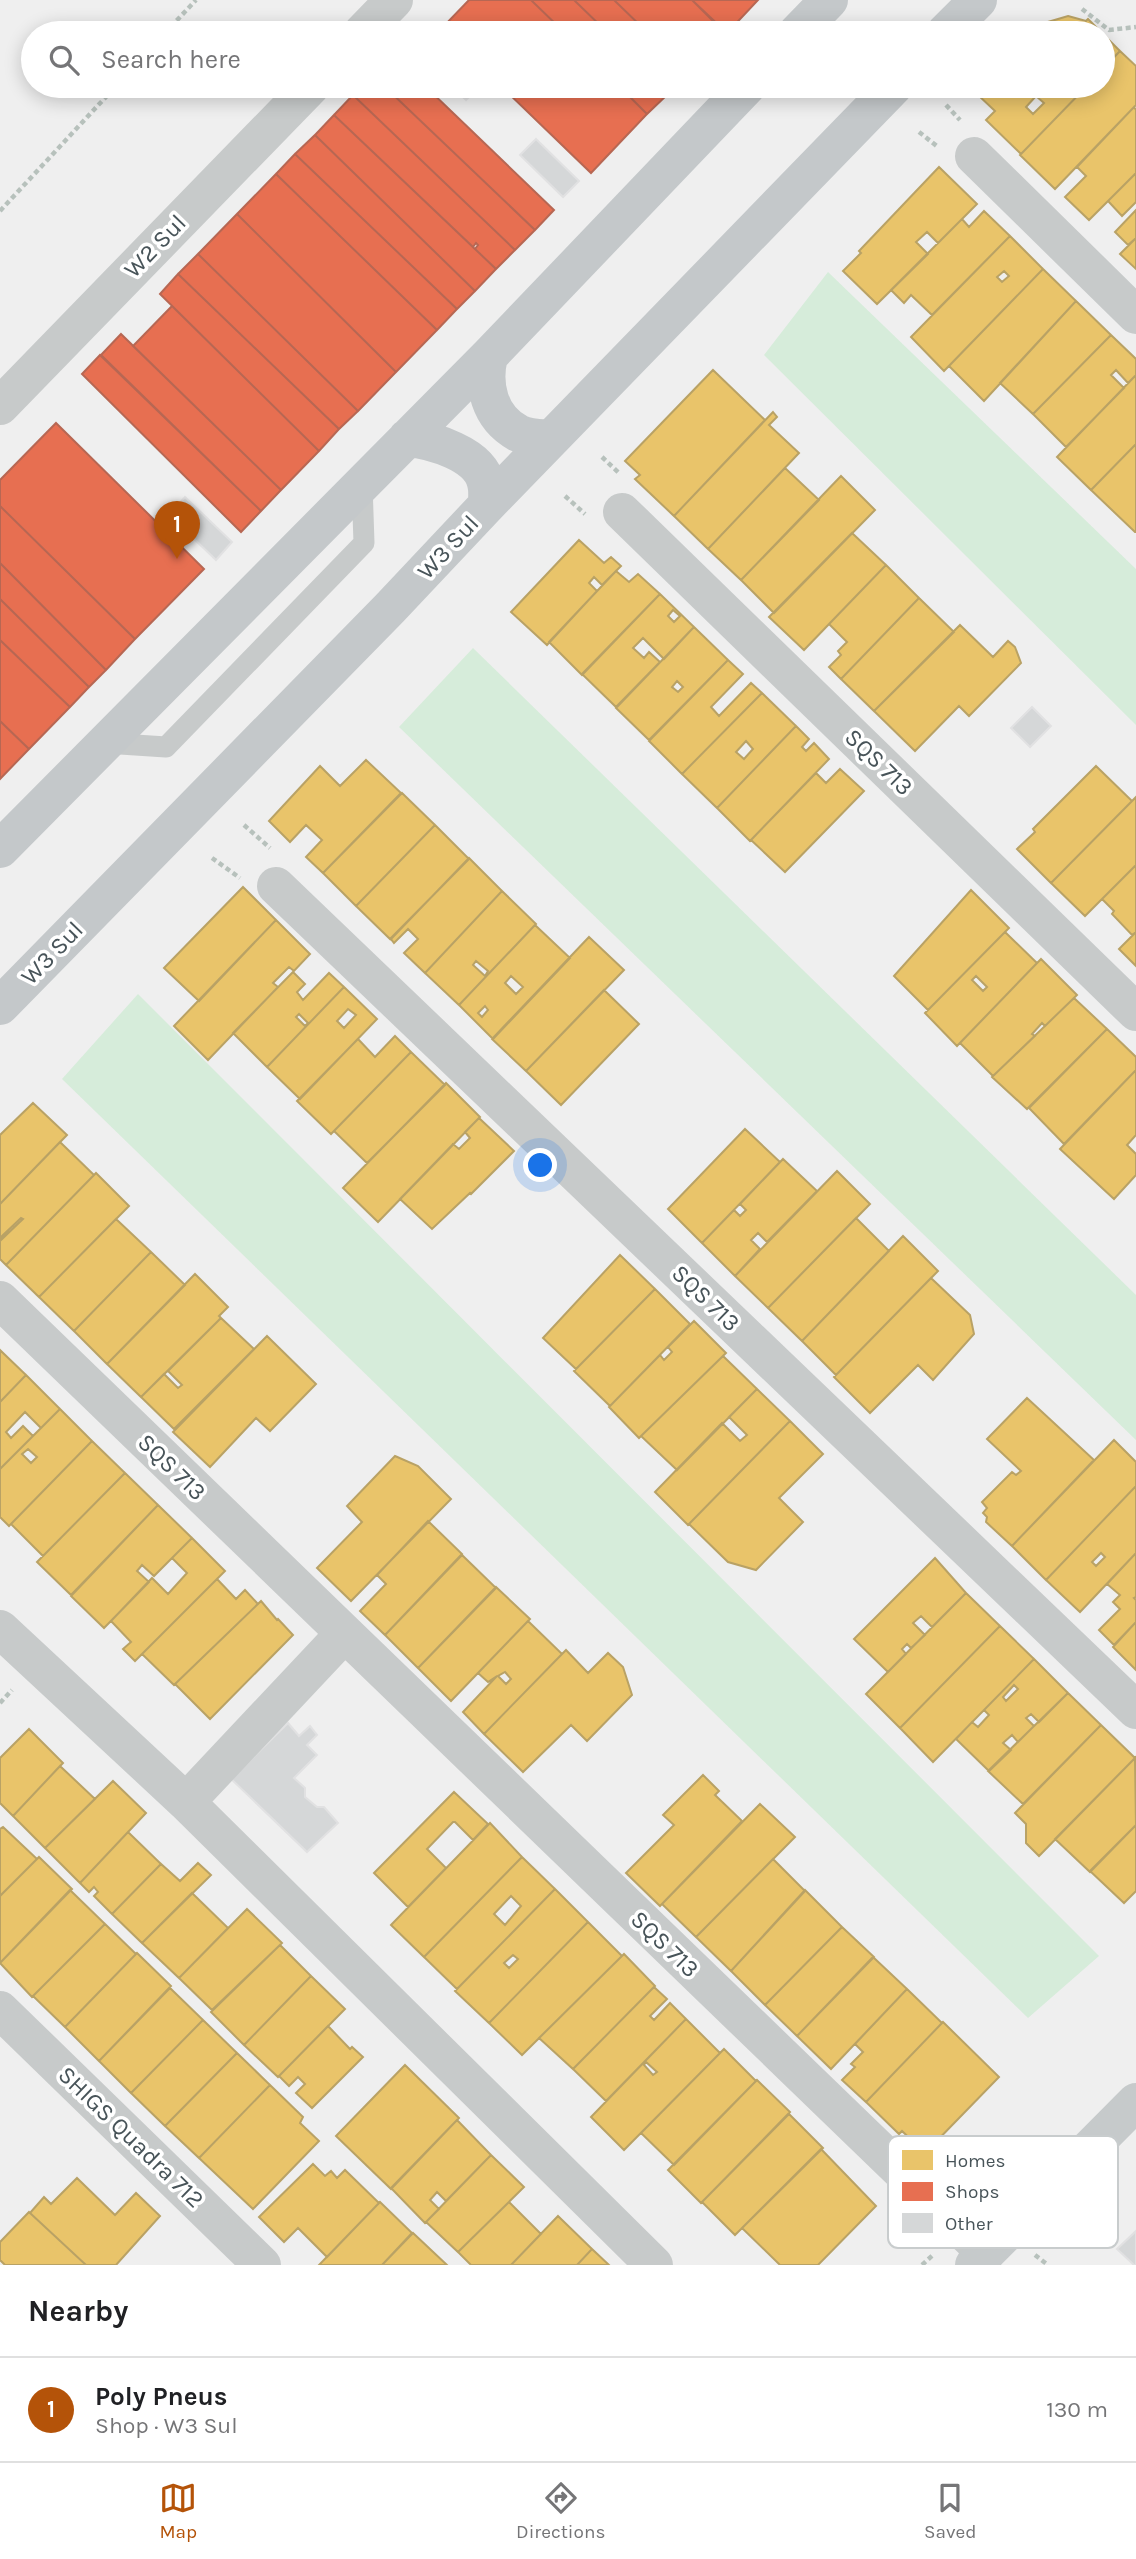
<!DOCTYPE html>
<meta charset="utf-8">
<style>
:root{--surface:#fff;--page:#f2f2f2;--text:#202124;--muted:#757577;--line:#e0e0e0;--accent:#b45309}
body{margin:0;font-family:Karla,sans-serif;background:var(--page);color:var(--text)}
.you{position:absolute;left:541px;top:1166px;width:24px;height:24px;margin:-18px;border:5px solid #fff;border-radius:50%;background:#1a73e8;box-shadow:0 0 0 10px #1a73e833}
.badge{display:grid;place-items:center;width:46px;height:46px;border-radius:50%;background:var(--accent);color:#fff;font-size:23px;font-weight:700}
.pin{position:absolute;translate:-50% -58px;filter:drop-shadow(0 2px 4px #0008)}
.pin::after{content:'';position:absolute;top:37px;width:24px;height:21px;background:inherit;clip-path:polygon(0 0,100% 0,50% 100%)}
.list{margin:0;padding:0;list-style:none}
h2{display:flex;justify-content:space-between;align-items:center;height:91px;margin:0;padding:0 28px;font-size:30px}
h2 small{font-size:23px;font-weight:400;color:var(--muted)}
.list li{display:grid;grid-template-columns:46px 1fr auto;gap:21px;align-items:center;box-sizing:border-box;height:105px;padding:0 28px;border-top:2px solid var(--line)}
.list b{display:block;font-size:26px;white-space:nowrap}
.list p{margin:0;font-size:23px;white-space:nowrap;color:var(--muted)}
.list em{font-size:23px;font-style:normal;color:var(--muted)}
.icon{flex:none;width:38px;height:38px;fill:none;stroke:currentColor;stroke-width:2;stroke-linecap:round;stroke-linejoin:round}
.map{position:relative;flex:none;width:1136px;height:2265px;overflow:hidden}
.search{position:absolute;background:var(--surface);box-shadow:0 4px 18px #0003;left:21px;right:21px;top:21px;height:77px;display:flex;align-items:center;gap:18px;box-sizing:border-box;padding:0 24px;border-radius:38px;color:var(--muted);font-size:26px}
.sheet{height:196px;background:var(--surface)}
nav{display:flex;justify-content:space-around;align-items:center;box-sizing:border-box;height:98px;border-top:2px solid var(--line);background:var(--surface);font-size:19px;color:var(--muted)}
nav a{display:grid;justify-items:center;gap:4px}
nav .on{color:var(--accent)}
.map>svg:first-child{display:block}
</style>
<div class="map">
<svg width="1136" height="2265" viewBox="0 0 1136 2265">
<rect width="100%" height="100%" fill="#efefef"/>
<!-- green -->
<path fill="#d6ecda" d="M828,272l308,297v156l-372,-370z
M473,648l663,647v145l-737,-713z
M138,994l961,962 -71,62 -966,-939z"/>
<!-- homes -->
<path fill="#e9c46a" stroke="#b9a265" stroke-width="2" fill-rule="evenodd" d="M1068,16l18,5 2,-2 14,14h-65l11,-11z
M1103,34l17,17 -17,18z
M1120,51l16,15v39l-81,84 -35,-34 67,-69h16v-17z
M986,86h101l-66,68 -35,-34 9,-9 -18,-17zM1036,96l8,7 -11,11 -7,-7z
M1134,107l2,3v63l-47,47 -24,-23 21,-21 -9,-9z
M939,167l38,37 -39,39 -11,-11 -11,10 12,12 -51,50 -34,-33 18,-18 -2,-2z
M1136,173v29l-14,14 -14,-15z
M1136,210v28l-8,7 -13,-13z
M984,211l26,25 -78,79 -21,-20 -7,8 -13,-13 71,-71 7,8z
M1010,236l33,33 -99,102 -33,-34zM1004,271l5,5 -7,6 -5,-5z
M1136,238v31l-16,-15z
M1043,269l33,32 -92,100 -35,-35z
M1076,301l35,34 -78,79 -33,-31z
M1111,335l25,24v16l-8,8 -12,-13 -5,5 13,13 -58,59 -33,-33z
M713,370l52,50 -91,96 -39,-37 5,-4 -15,-14z
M1136,375v69l-45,46 -34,-33z
M773,412l4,5 -8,8 30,28 -91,96 -34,-33z
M1136,444v88h-1l-44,-42z
M785,468l34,32 -78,80 -33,-31z
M841,476l34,34 -101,103 -33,-33z
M852,533l34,32 -82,85 -35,-33z
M579,540l25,23 7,-6 10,9 -19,19 -8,-8 -5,6 8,8 -50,54 -36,-33z
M886,565l33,33 -78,81 -12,-12 12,-12 -3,-4 9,-9 -18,-18z
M616,571l13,11 9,-8 22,20 -78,81 -33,-33z
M660,594l34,33 -30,32 -21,-21 -10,10 11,10 5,-6 11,10 -44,45 -34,-33zM673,610l7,6 -6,6 -6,-6z
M919,598l35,34 -80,79 -33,-32z
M960,625l33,32 15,-16 7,6 6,16 -52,53 -10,-10 -44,45 -41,-40z
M694,627l34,33 -79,80 -33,-32zM677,681l6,6 -5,5 -6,-5z
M728,660l15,14 -32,33 8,9 32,-33 11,10 -80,81 -33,-33z
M762,693l34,33 -79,82 -35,-34zM746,741l7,8 -9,10 -8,-7z
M796,726l13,13 -7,8 4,4 8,-8 15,16 -79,82 -33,-33z
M366,760l35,33 -78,80 -17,-16 16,-17 -16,-15 -16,17 -21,-21 51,-55 20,20z
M1096,766l36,35 -81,82 -34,-34 18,-17 -2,-3z
M840,769l24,22 -79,81 -34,-32 65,-67 10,10z
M402,793l33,32 -79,81 -33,-33z
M1136,797v68l-51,51 -34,-33z
M435,825l34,34 -79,80 -34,-33z
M469,858l33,33 -77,82 -21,-20 14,-14 -10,-10 -14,14 -3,-4z
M1136,865v67l-4,3 -20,-21 2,-3 -12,-12z
M243,887l33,33 -77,81 -35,-33z
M971,890l38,38 -81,82 -34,-34z
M502,891l34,33 -77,81 -34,-32zM476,961l12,10 -3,5 -12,-11z
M276,920l34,34 -16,17 -5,-4 -16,16 5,4 -70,73 -34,-34z
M535,925l35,33 -77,81 -34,-34zM511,976l12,11 -7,7 -11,-11zM485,1006l3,4 -6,7 -4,-4z
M1005,932l32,31 -80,83 -32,-33zM976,976l11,11 -4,4 -11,-11z
M1136,932v34l-17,-17z
M589,937l35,33 -98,101 -34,-32z
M1041,959l36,36 -32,31 -3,-3 -10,11 3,2 -42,40 -33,-33z
M293,972l12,12 -8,8 6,8 26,-27 15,14 -77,80 -34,-34zM299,1014l9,9 -3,3 -9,-9z
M344,987l33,32 -77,80 -33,-32zM348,1009l8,6 -12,13 -7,-7z
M604,990l35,34 -78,81 -35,-34z
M1074,998l33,31 -80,80 -35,-32z
M1107,1029l29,28v13l-72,74 -35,-36z
M395,1036l16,16 -80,82 -34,-33 61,-62 17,18z
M411,1052l34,33 -78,78 -33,-32z
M1136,1070v65l-9,10 9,9v21l-22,24 -54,-50z
M446,1083l34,34 -102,105 -35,-34z
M33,1103l34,32 -67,69v-69z
M479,1118l35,33 -43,43 -1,-1 -38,36 -32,-30 53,-55 6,5 11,-11 -5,-6z
M745,1129l35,33 -78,81 -34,-34z
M60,1142l34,33 -88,90 -6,-6v-18l23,-22 -2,-1 -21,20v-34z
M783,1159l34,32 -50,51 -9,-9 -7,7 9,9 -25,27 -33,-33 32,-33 6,6 6,-6 -6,-6z
M837,1171l33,33 -102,104 -33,-32z
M96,1173l33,33 -90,91 -33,-32z
M856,1218l33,33 -87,90 -34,-33z
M116,1219l35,33 -77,79 -35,-34z
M903,1236l35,35 -102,104 -34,-34z
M151,1252l34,33 -78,79 -33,-33z
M620,1255l35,34 -79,80 -33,-31z
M195,1274l33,33 -9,9 2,2 -80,79 -34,-33z
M931,1278l39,37 4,19 -41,46 -15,-15 -48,48 -36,-36z
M655,1289l35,35 -80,82 -36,-35z
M221,1318l33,31 -80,80 -33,-32 23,-23 14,14 4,-3 -14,-14z
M694,1321l32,32 -87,85 -30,-31 51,-52 4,5 8,-8 -4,-5z
M267,1336l49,48 -46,47 -14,-13 -46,49 -37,-35z
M0,1350l26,25 -26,27z
M723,1356l34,33 -80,81 -36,-34z
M26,1375l34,34 -19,19 -16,-16 -19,20 5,6 12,-12 10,10 -33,33v-67z
M757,1389l33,32 -102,104 -33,-33 67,-69 18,18 7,-6 -18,-18z
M1027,1398l67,62 -82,86 -26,-24 1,-5 -4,-4 4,-5 -5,-6 30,-30 4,3 5,-4 -34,-32z
M60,1409l32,32 -83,85 -9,-9v-48zM28,1449l9,8 -6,6 -9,-9z
M790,1421l33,33 -44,44 24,24 -47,48 -28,-8 -39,-38z
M1114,1440l22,22v24l-90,94 -34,-34z
M92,1441l33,32 -82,83 -32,-32z
M395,1456l23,10 33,33 -100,102 -34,-33 45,-46 -15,-16z
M125,1473l33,32 -87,90 -34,-33z
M1136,1486v67l-56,59 -34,-32zM1101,1553l4,4 -9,9 -4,-4z
M158,1505l34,33 -38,38 -12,-11 -5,6 12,11 -45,46 -33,-32z
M428,1521l34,33 -77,81 -25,-24 26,-27 -9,-9z
M192,1538l33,33 -90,90 -12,-12 8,-7 -20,-21 41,-43 16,16 19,-21 -15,-15z
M1136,1553v44l-2,1 2,2v22l-22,23 -15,-15 21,-21 -7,-7 7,-7 -13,-11z
M462,1555l34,33 -78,80 -33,-33z
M935,1558l31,35 -34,34 -11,-11 -8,7 12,12 -14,13 -4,-4 -5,5 4,5 -18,18 -34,-33z
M217,1579l19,20 9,-9 13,14 -84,81 -32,-31z
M496,1587l34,32 -79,82 -33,-33z
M966,1593l34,33 -100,102 -34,-34z
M261,1601l16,19 1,-1 15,16 -83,84 -35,-35z
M528,1621l34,33 -78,80 -21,-22 34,-36 -9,6 -10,-9zM505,1672l6,7 -5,5 -8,-8z
M1136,1622v48l-23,-23z
M1000,1626l34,33 -101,103 -33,-34z
M566,1650l22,23 20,-20 15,14 9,28 -45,46 -16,-16 -48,47 -39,-38z
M1034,1659l34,34 -29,29 -8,-8 -5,4 8,8 -16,16 -6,-7 -9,8 8,7 -22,21 -33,-32 16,-17 6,5 11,-12 -5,-5zM1014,1685l4,4 -12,12 -3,-4z
M1068,1693l33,32 -78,79 -35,-33z
M1101,1725l34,33 -96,98 -13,-13v-19l-11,-11z
M29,1729l34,34 -50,53 -13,-13v-45z
M1135,1758l1,67 -46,47 -35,-33z
M60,1766l35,33 -50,49 -32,-32z
M703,1775l16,16 -4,4 27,26 -82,85 -34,-33 48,-48 -11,-10z
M113,1781l33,32 -66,70 -35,-35z
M454,1792l34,32 -15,16 -18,-18h-2l-26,27 19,19 -38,39 -34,-34z
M760,1804l35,33 -99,100 -34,-33z
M490,1823l32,34 -98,100 -33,-32z
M1136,1825v66l-12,12 -34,-32z
M3,1827l34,32 -37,37v-67z
M128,1832l33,32 -49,50 -18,-18 4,-4 -4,-5 -5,5 -9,-9z
M39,1857l33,32 -72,74v-67z
M522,1857l33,32 -98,100 -33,-32zM511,1896l10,10 -16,19 -11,-11z
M773,1859l32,32 -74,80 -35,-34z
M198,1863l13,12 -69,68 -30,-29 49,-50 19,17z
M555,1889l33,33 -99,101 -34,-32zM513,1955l5,4 -9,9 -5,-5z
M70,1890l35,34 -73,73 -32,-34z
M805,1890l37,37 -77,78 -34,-34z
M192,1893l36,35 -49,50 -37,-35z
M247,1909l35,34 -70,67 -33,-32z
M588,1922l34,34 -100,99 -33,-32z
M105,1924l31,30 -71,73 -32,-31z
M842,1927l32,30 -77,79 -32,-31z
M280,1945l31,31 -67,69 -33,-33z
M137,1953l34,33 -72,75 -34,-34z
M624,1954l31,32 -82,83 -34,-31z
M873,1957l34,32 -76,80 -34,-33z
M311,1976l34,33 -67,68 -34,-32z
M654,1987l13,12 -17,17 4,4 16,-17 16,16 -80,82 -33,-32z
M170,1988l33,32 -72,73 -32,-32z
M907,1989l35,34 -76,79 -24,-22 13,-13 -4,-3 12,-12 -8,-8z
M686,2019l34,34 -96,97 -33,-33zM646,2062l11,10 -4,3 -9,-10z
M203,2020l34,33 -72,73 -34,-33z
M943,2022l56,55 -74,76 -23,-22 -3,3 -33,-32z
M328,2026l22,23 2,-2 11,10 -51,51 -16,-15 9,-9 -7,-7 -9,9 -10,-10z
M724,2049l32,32 -82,84 -33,-32z
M237,2053l33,32 -71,73 -34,-32z
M405,2065l54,53 -68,71 -55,-53z
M757,2080l33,32 -89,91 -33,-33z
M270,2085l33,32 -3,6 19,18 -66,68 -54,-51z
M789,2114l34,34 -88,87 -33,-33z
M457,2120l34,35 -45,46 -9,-9 -7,8 9,9 -14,14 -34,-35z
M821,2149l55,57 -58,59h-38l-38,-37z
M491,2155l33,32 -66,65 -32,-30z
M313,2164l12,12 6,-5 6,7 8,-8 34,33 -52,54 -29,-29 -14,14 -25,-25z
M77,2178l38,37 21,-22 24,23 -44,49h-30l-56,-52 14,-16 7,7z
M380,2202l32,31 -30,32h-63z
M509,2202l32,32 -30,31h-40l-13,-13z
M29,2212l1,1 56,52h-81l-5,-5v-18z
M558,2216l34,33 -15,16h-66z
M413,2233l34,32h-65z
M592,2249l17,16h-32z"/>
<!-- shops -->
<path fill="#e76f51" stroke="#b76753" stroke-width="2" d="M469,0h62l34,33h-118l-5,-5z
M531,0h43l34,33h-43z
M574,0h40l34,33h-40z
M614,0h78l33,33h-77z
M692,0h66l-31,33z
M363,86h21l151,144 -20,20 -162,-155z
M384,86h41l129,124 -19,20z
M501,86h118l28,28 -56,59z
M619,86h43l7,7 -22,21z
M662,86h14l-7,7z
M353,95l162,155 -19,19 -21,-20 3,-4 -2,-2 -3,4 -139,-132z
M334,115l162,154 -21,22 -160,-156z
M315,135l160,156 -18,18 -162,-155z
M295,154l162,155 -20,21 -161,-156z
M276,174l161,156 -41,42 -159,-158z
M237,214l159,158 -38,39 -160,-157z
M198,254l160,157 -19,18 -161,-155z
M178,274l161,155 -20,22 -159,-157z
M172,306l147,145 -38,39 -148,-144z
M121,334l160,156 -20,21 -160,-156z
M100,355l161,156 -20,21 -159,-158z
M56,423l148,146 -69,70 -135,-133v-26z
M0,506l135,133 -29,31 -106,-107z
M0,563l106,107 -17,17 -89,-88z
M0,599l89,88 -19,20 -70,-67z
M0,640l70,67 -41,42 -29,-28z
M0,721l29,28 -29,30z"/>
<!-- building -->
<path fill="#d5d7d8" stroke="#e1e1e2" stroke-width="2" d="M452,86h22l3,3 -11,11z
M536,139l43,42 -16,16 -43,-42z
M185,497l47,45 -16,18 -47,-45z
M1032,707l19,19 -21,21 -19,-19z
M288,1723l11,13 11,-10 7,9 -10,10 10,10 -23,23 11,10v9l12,10h7l14,16 -31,29 -80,-77 10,-2z
M1136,2231v34h-2l-17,-16z"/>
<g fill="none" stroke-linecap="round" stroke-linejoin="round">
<!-- path -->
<path stroke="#b7c1bc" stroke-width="4.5" stroke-dasharray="5 3.5" stroke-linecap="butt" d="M1082,9l27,21 27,-3
M165,33l31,-33
M946,105l14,15
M919,132l19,15
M0,211l116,-125
M602,457l17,16
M565,496l20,18
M244,825l26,23
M212,858l28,20
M0,1703l12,-13
M1035,2255l13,10
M922,2265l12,-11"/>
<!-- service -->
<path stroke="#c7caca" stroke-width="21" d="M105,743l61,4 198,-204 -2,-59"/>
<!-- minor -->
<path stroke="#c7caca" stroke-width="38" d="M974,156l162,159
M622,512l514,500
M276,886l860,824
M0,1300l986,953
M0,1629l186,173 468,463
M186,1802l158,-168
M0,2010l262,255"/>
<!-- tertiary -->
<path stroke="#c7caca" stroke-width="38" d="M362,33l32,-33
M0,406l311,-320"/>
<!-- secondary -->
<path stroke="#c6cacb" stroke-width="38" d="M974,2265l162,-163"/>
<!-- primary -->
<path stroke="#c4c8ca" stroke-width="38" d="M797,33l32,-33
M945,33l33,-33
M489,356c-7,29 0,61 29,77 10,5 22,5 33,6
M407,438c25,2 73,16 79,45 2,7 1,15 1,22
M0,849l489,-493 258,-270
M0,1006l390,-398 97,-103 407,-419"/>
</g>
<g text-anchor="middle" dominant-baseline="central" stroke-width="7" stroke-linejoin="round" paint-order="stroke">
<!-- street labels -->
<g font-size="24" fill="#485459" stroke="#fff">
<text transform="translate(155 246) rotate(-46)">W2 Sul</text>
<text transform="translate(448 547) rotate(-47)">W3 Sul</text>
<text transform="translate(879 762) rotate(44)">SQS 713</text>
<text transform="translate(52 953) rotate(-46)">W3 Sul</text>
<text transform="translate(706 1298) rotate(44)">SQS 713</text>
<text transform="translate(172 1467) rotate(44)">SQS 713</text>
<text transform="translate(665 1944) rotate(44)">SQS 713</text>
<text transform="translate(131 2137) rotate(44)">SHIGS Quadra 712</text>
</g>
</g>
<!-- legend -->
<rect x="888" y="2136" width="230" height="112" rx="10" fill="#fff" stroke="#c8cccd" stroke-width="2"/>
<rect x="902" y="2150" width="31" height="20" fill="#e9c46a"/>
<rect x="902" y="2182" width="31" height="19" fill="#e76f51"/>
<rect x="902" y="2213" width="31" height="20" fill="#d5d7d8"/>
<g font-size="19" fill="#485459">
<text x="945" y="2167">Homes</text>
<text x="945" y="2198">Shops</text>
<text x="945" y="2230">Other</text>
</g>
</svg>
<div class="you"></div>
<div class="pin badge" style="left:177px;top:559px">1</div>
<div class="search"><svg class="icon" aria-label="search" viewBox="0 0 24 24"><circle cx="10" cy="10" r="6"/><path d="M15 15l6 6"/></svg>Search here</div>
</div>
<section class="sheet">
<h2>Nearby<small></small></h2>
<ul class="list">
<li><span class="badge">1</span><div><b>Poly Pneus</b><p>Shop · W3 Sul</p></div><em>130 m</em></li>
</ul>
</section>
<nav>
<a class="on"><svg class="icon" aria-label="map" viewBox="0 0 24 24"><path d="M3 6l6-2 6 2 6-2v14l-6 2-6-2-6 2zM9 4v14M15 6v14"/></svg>Map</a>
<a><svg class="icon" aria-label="directions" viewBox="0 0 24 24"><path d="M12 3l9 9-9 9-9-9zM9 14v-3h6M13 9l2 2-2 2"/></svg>Directions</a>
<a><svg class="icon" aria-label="saved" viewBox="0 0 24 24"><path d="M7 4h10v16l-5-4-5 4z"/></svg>Saved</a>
</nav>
